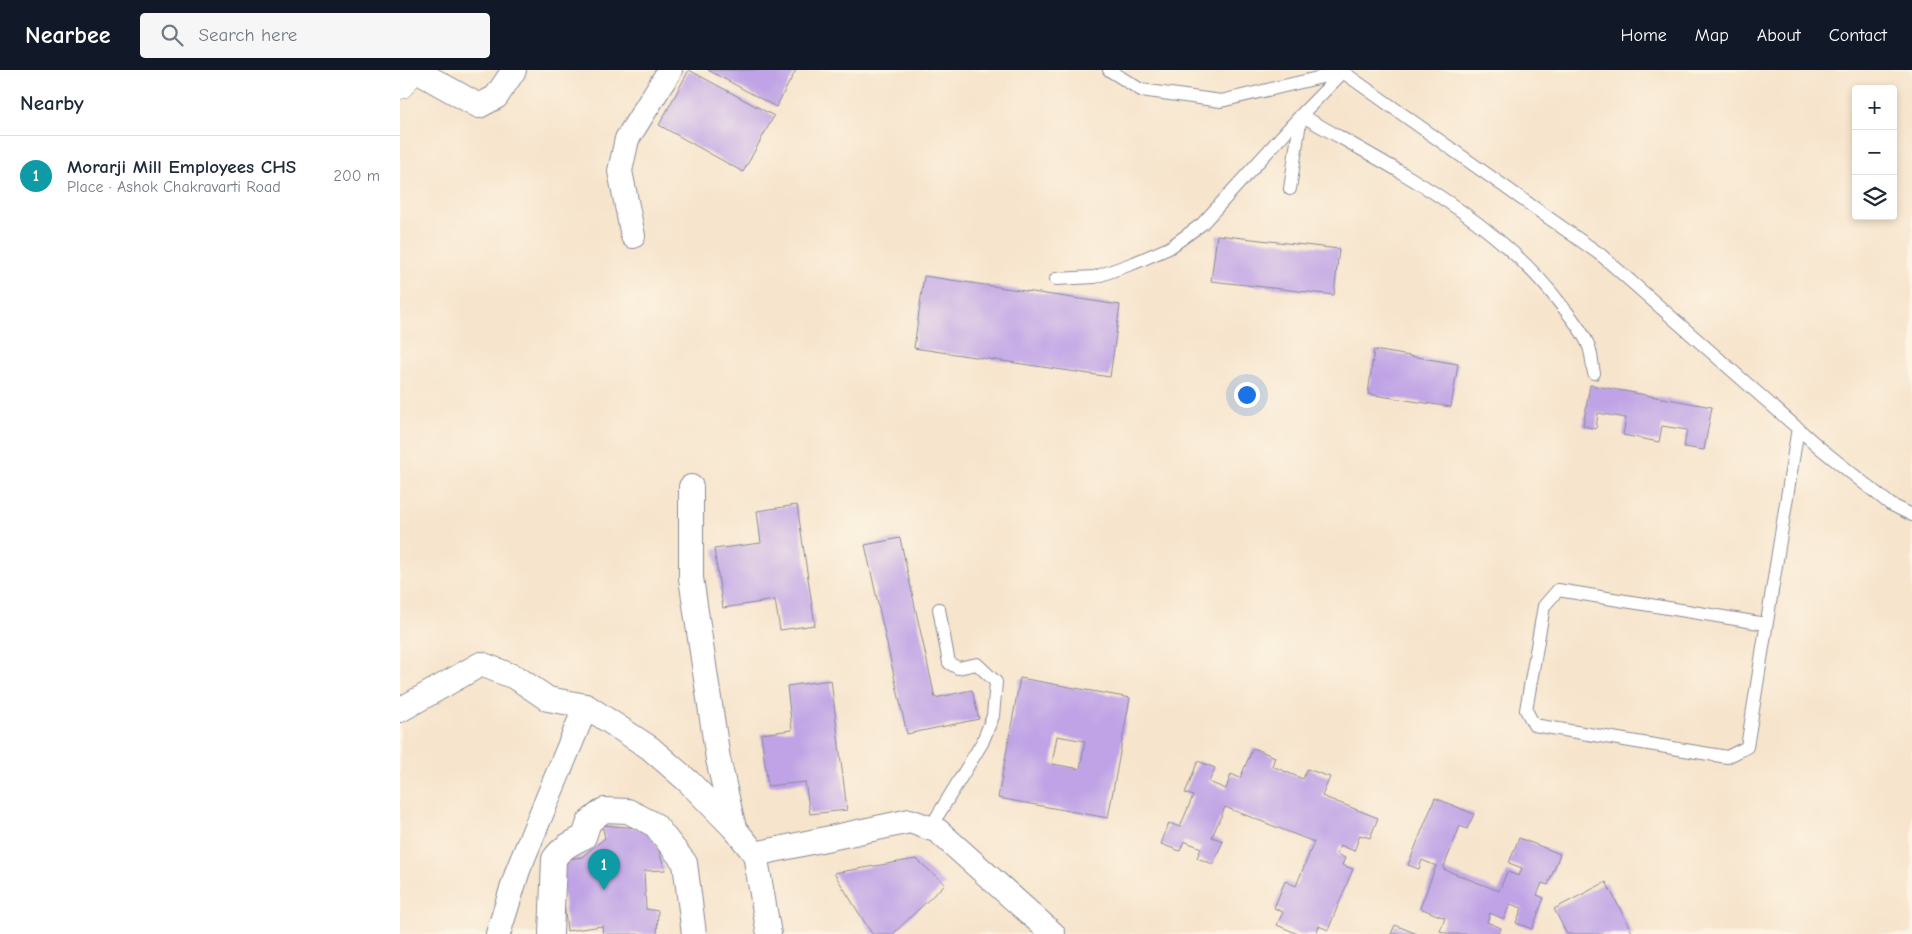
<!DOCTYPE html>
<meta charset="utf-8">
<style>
:root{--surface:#fff;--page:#f6f6f7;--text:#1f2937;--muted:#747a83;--line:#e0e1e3;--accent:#111827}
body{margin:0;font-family:"Comic Neue",sans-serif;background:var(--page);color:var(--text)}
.controls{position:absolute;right:15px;top:15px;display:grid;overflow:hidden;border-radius:5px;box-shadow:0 2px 8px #0003}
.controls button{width:45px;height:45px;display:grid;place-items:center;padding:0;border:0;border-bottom:1px solid var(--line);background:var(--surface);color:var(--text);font:25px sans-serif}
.you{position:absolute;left:846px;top:324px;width:18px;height:18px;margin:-12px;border:4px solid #fff;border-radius:50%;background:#1a73e8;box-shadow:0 0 0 8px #1a73e833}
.badge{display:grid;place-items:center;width:32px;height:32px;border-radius:50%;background:var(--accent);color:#fff;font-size:16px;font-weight:700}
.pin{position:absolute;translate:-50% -41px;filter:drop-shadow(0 1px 2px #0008)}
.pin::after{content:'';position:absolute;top:26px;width:18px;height:15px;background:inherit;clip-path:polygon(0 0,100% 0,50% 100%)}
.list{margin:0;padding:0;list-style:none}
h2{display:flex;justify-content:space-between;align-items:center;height:65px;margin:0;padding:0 20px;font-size:21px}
h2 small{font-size:16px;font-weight:400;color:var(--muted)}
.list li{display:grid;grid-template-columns:32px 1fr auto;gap:15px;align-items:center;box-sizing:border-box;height:80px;padding:0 20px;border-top:1px solid var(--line)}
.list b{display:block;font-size:19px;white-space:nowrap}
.list p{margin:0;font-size:16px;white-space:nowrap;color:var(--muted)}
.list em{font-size:16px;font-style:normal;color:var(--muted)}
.icon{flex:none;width:28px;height:28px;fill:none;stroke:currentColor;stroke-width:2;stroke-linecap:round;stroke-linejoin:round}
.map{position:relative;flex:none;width:1512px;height:864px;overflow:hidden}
header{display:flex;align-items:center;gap:30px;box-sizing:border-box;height:70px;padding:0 25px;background:var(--accent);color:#fff}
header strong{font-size:24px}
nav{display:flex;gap:28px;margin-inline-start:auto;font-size:18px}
.search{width:350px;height:45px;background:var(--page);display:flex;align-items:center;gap:12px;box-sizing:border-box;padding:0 18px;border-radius:5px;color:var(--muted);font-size:19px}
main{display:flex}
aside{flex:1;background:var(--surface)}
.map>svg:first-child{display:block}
</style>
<header>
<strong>Nearbee</strong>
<div class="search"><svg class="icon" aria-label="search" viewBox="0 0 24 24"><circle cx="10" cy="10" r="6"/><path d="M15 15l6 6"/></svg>Search here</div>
<nav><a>Home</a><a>Map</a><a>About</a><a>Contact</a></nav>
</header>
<main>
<aside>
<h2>Nearby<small></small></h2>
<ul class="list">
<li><span class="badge" style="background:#0f9aa8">1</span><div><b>Morarji Mill Employees CHS</b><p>Place · Ashok Chakravarti Road</p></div><em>200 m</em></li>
</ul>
</aside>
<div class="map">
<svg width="1512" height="864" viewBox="0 0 1512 864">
<rect width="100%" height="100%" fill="#fcf5e5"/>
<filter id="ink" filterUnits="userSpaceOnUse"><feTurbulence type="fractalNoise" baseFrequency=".02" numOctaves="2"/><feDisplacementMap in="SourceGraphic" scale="10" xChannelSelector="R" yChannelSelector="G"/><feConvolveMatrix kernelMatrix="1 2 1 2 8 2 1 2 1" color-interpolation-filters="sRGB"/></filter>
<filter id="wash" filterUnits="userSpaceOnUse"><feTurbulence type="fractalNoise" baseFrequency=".0096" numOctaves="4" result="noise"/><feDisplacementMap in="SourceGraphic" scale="20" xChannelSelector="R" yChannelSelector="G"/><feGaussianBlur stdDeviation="1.12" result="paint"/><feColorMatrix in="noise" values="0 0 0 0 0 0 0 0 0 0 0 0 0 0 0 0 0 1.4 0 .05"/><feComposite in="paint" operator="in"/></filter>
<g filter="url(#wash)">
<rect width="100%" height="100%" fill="#f7e4cc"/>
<g id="blocks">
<!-- building -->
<path fill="#bfa3e6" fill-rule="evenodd" d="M289,0l85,46 -31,56 -84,-47z
M308,0h88l-20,37z
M817,165l122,14 -5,46 -123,-14z
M524,206l196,29 -10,72 -196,-29z
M974,280l84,14 -7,43 -83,-13z
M1190,315l122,22 -8,43 -20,-3 3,-17 -25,-4 -3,16 -36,-7 3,-17 -28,-5 -2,16 -13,-3z
M397,435l18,120 -35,5 -5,-30 -52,8 -9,-59 47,-6 -4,-32z
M500,468l35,160 37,-8 7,29 -72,15 -42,-189z
M620,608l110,20 -22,120 -110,-20zM657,666l28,5 -5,28 -28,-5z
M431,610l16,130 -37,4 -5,-32 -37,4 -7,-52 31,-4 -5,-44z
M853,678l22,9 -3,9 31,13 4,-10 23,8 -8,19 56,22 -8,20 -10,-3 -6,16 -14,-6 -3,9 8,4 -3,7 11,4 -25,61 -9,-4 -3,8h-18l-21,-9 6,-13 -9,-4 11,-27 11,5 18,-44 -89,-35 -13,30 11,4 -10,23 -16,-6 4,-10 -17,-7 -4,10 -19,-7 8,-21 11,4 13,-31 -8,-3 13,-32 17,7 -6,14 17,7 5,-15 9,4z
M1035,728l39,16 -7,15 -7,-3 -17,43 56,22 8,-19 12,4 3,-8 -13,-5 10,-25 41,16 -12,31 -6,-2 -5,12 7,3 -12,31 -16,-6 6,-15 -12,-4 -6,15 -14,-6 -3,9 14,6 -3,6h-49l-9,-3 5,-13 -25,-10 16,-42 -14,-6 -3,9 -11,-4z
M202,755l50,4 13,41 -21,1 2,38 12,2 -1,23h-54l-1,-8 -35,5 -7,-71 22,-3 23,-19z
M516,789l29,25 -52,50h-21l-38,-61z
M1206,812l27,52h-66l-13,-25z
M995,855l22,9h-26z"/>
</g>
</g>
<g filter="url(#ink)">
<use href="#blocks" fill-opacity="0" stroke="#898a95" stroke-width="1"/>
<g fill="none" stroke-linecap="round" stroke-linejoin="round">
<defs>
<path id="service" d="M709,0l32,20 80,11 122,-29 258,183 219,193 70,56 22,11
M890,119l11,-74c93,54 195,103 261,191 10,12 22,27 27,41 3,8 3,18 5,26
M656,209l39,-2 39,-14 35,-15 33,-24 99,-109 42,-43
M1366,554l-208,-34 -14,16 -18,104 8,15 193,32 20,-10 51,-319
M530,758l52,-85 11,-27 3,-34 -19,-18 -19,4 -9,-5 -10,-54"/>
<path id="minor" d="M15,0l64,36 17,-9 18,-27
M233,166l-13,-65 7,-32 43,-69
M291,417v91l27,181 16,69
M0,640l81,-46 36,14 31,21 38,7 64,42 39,34 45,46 21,26 14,80
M355,784l155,-33 28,10 115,103
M98,864l20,-64 68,-164
M151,864l3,-75c8,-12 18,-16 30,-22l5,-15 15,-12 24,1 27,14 30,38 9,71"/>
<path id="tertiary" d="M0,15l12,-15"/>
</defs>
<!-- service casing -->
<use href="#service" stroke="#898a95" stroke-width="14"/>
<!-- minor casing -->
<use href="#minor" stroke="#898a95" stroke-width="26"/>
<!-- tertiary casing -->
<use href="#tertiary" stroke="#898a95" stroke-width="29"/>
<!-- service -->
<use href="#service" stroke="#fff" stroke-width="12"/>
<!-- minor -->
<use href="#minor" stroke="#fff" stroke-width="24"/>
<!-- tertiary -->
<use href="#tertiary" stroke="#fff" stroke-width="28"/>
</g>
</g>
</svg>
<div class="controls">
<button>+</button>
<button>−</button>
<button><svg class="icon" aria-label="layers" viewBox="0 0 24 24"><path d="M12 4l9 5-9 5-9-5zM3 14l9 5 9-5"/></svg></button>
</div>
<div class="you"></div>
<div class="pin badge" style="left:204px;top:820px;background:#0f9aa8">1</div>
</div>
</main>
